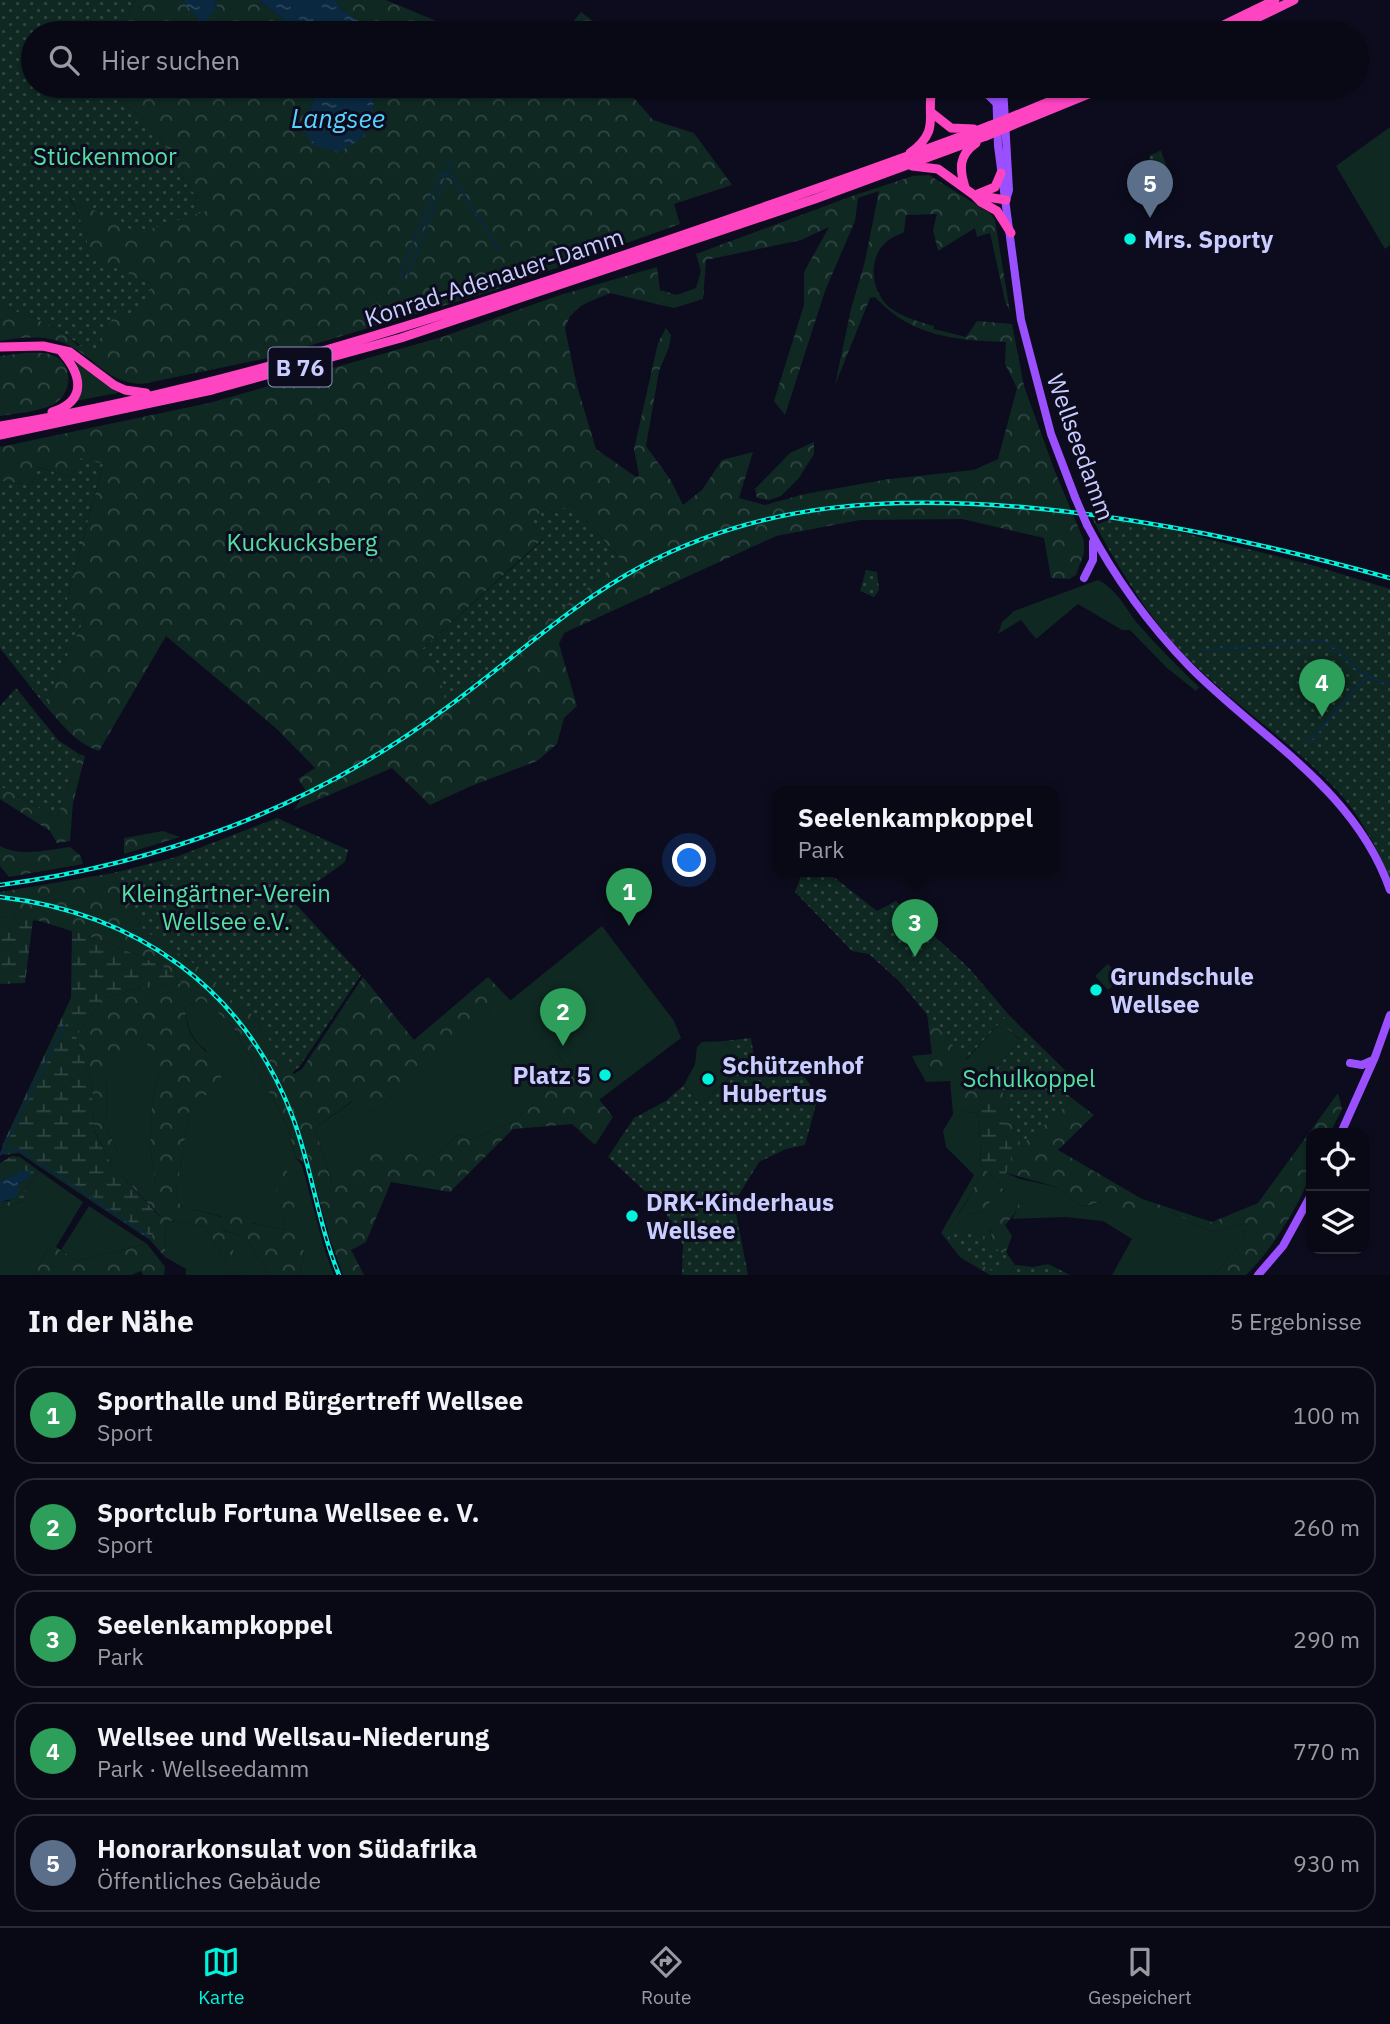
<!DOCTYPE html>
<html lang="de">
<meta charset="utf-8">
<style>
:root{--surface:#090916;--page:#171723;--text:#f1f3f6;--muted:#999aa1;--line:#292a35;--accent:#00f4dc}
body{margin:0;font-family:"IBM Plex Sans",sans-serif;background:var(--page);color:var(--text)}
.controls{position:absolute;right:21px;bottom:21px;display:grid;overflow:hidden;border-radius:14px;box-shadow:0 2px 5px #0004}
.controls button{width:63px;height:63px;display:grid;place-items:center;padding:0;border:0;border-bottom:2px solid var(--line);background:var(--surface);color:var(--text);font:35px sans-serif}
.you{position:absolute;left:690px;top:861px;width:24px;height:24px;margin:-18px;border:5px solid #fff;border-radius:50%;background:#1a73e8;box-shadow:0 0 0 10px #1a73e833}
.badge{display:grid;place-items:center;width:46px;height:46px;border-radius:50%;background:var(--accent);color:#fff;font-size:23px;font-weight:700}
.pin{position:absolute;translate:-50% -58px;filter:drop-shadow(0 2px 4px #0008)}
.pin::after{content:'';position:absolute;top:37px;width:24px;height:21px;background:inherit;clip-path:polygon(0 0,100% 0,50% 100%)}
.popup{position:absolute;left:772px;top:786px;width:287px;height:91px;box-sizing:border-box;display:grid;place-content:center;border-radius:14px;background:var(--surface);filter:drop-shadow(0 2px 5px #0005);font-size:23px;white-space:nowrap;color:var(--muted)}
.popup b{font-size:26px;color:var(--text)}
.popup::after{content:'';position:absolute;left:50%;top:100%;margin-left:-14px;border:14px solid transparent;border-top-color:var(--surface)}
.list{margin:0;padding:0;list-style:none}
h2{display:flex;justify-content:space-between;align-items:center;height:91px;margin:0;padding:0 28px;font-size:30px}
h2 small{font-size:23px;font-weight:400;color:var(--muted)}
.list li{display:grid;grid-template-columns:46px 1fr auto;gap:21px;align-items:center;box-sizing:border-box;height:98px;margin:0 14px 14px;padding:0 14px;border:2px solid var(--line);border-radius:21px}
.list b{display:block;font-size:26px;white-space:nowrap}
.list p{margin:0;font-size:23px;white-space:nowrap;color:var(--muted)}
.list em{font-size:23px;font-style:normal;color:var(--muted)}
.icon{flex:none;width:38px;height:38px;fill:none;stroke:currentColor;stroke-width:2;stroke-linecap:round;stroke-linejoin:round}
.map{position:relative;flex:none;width:1390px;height:1275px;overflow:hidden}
.search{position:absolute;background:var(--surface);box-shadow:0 2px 5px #0004;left:21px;right:21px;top:21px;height:77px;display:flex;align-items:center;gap:18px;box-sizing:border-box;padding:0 24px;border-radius:38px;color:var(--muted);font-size:26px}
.sheet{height:651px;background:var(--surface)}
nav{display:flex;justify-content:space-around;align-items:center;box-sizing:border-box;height:98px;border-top:2px solid var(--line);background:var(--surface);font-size:19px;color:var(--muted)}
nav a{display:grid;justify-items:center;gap:4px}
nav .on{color:var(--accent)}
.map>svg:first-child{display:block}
</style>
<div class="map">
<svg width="1390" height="1275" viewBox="0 0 1390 1275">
<defs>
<pattern id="forest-crowns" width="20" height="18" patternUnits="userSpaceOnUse" patternTransform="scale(1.75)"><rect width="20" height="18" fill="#0f2822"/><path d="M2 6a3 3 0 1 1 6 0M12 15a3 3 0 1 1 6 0" fill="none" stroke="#314643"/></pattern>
<pattern id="wetland-marsh" width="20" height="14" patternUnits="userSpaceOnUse" patternTransform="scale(1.75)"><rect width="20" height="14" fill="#0f2822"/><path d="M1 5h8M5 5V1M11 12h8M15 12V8" fill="none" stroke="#314643"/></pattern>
<pattern id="park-dots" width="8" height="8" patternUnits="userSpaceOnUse" patternTransform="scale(1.75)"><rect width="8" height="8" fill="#0f2822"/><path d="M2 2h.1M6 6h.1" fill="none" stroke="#314643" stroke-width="1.8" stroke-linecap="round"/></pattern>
<pattern id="water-ripples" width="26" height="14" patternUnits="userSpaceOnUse" patternTransform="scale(1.75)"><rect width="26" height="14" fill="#0a283f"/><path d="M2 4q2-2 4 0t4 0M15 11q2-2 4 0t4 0" fill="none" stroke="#2c465c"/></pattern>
</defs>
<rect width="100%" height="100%" fill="#0c0c1e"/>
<!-- grass -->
<path fill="#0f2822" d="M1390,127v118l-5,4 -49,-83z
M76,361l43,31 -1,1 -43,8 6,-20z
M1098,580c19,9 28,29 40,44 19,22 40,43 61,63l-3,4 -29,-23 -37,-38h-8l-44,-26 -42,35 -15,-19 -23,14 4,-12 12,-11z
M602,926l72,95 7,17 -82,62 -19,-24 -4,2 -18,-23 -2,23 -16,21 -29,24 -41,17 -11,-6 -34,30 -93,20 -17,-56 38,-27 22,10z
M1108,964l13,14 -13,12 -13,-14z
M202,999l30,26 55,100 9,33 6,7 23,86 9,24h-34l4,-22 -32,-86 14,63 -63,-13 -42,-11 -5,-11 15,-97 23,-5 -8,-43c-16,-11 -19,-25 -21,-43z
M1003,1024l17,16 -44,36 -11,3 -1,32 13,2c4,18 3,34 4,53h-3c3,23 -16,39 -26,58l15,-9 18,-5 6,-12 29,-19 37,8 25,20 17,-5 10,9 54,-2 50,23 34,-9 -4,19 -30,33h-101l20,-36 -29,-18 -39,-4 -52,2 8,-13 -30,24 2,12 -43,-6 -4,2 -4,-5 33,-58 -28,-28 -3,-16 10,-17 -3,-33 -24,1 -9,-16h10l11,6 34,-15z
M145,1035l14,42c-11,28 -11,77 -3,106l-5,8 -32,-37 -13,-27 1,-54z
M724,1041l20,22 -43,42 -17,-20 11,-21 2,-17 5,-5z
M39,1171l44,31 -27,45h-7l-15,28h-34v-67l23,-6 4,-15z
M89,1206l58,38 -70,17 -16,-11z
M166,1220l39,7 28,48h-47v-6l-21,-12z
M220,1229l26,9 24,37h-23z"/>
<!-- forest -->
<path fill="url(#forest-crowns)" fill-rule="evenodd" d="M135,0h47l21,23 14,-15 -2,-8h43l44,33h-182z
M335,0h51l79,33h-90l-34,-24z
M581,12l15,11 2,10h-34z
M101,86h217l-15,44 70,-20 2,-24h82l23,11 4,-11h126l25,13 18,21 41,13 38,52 -58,19 6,20 -194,69 -218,65 -126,26c-36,-1 -47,-27 -76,-40 -20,-9 -45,-7 -66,-3v-36c26,11 59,19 78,41l39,-37 36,-24 -67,-31 1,-19 -17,-38 136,14 -25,-36 -28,-49z
M929,175l62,39 4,6 15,92 -5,-11 -15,-68 -13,4 -2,-9 -37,23 -5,-21 4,-16 -31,1 -2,17c-6,3 -14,6 -19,11 -19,18 -13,53 8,67 12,8 27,12 41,16v3l32,8 11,-16 35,3 12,62 30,83 30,72v12l-8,22 -7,4 -18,-1 -7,-40 -82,-19 -102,1 -84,16 -212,97 -5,11 18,62 -13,12 -7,26 -20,17 -66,25 -41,19 -38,-37 -98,42 12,-19 -8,-12 17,-11 -37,-38 -112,-94 -67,115c-25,-9 -38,-28 -55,-47l41,-86 -21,-8 39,-145 -29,13 -36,-11 -6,18 -32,-4v-34l209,-44 233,-66 115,-41 100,-29 3,23 17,5 19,-7 5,-17 -5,-17 159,-59 58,-19zM879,191l-14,70 -14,48 -16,76 35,-87 5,-1c37,40 79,43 131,45l-1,22 12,24 -19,71 -24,11 -85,9 -84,15 -40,11 -26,-7 14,-46 -31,8 -20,30 -19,15 -13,-26 -24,-33 13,-75 10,-24 2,-12 -5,-7 -8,15 -24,106 5,26 -3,2 -40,-28 -19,-63 -12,-58 5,-12 12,-11 28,-12 64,15 29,-9 3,-39 95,-20 28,-13 -25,45v33l-30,96 11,14 40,-124 30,-70 3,-23zM571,504l50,56 -175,143 -7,-29 -19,-23 123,-112 1,-6 -12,-12 14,-14 8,7z
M24,353c9,0 20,-1 28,2 22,8 21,38 2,49 -15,8 -37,9 -54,12v-60z
M814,442v12l-15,24 -18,18 -12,4 -12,-2 -2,-9 35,-36z
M79,754l6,2 -12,47 -3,38 -13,2 -7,-12 -50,-32v-13l57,32z
M163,831l17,6 -56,17v-16z
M0,846c20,11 48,4 70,1l10,8 3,9 -74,13 -9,-11z
M113,873l31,57 64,43 33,37 9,2 44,62 8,-5 61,-92 51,63 74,-63 23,24 -136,110 -23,-10 -37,27 17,56 30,-34 42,-2 21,16 34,-30 11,6 41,-17 29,-24 16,-21 1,-24 19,24 4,-3 33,42 -18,28 -23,-21 -59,5 -63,63 -59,-10 -25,60 -15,8 13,25h-21l-12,-33 -21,-76 -14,-8 -9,-33 -55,-100 -30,-26 -17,8c1,13 3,27 13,37 12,12 22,19 24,38l-8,11 -23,6 -15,96 5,11 41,11 22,-12 7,18 35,7 -15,-64 15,1 18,86 -4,22h-30l-24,-37 -25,-9 26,46h-14l-28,-48 -39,-7 -1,37 -15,-17 10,-24 -49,-52 -17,-34 -2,-47 -16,-47 27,-37 28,-9 50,-7 -19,-17 -56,-24 -66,-21 -40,-4v-25zM144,1036l15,41c-11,28 -11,77 -3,106l-5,7 -32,-36 -13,-27 1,-54z
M927,1014l39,46 42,-46 18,18 -31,38 26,75 52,-46 21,16 -36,35 84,49 70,23 46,-19 80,-110 4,16 -12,24h-19c0,12 3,28 0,39 -9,30 -42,82 -65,103h-33l30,-33 4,-19 -34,9 -50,-23 -24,2 -8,9 -22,-9 -10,-9 -17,5 -25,-20 -51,-14 -7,-60 -4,-16 -18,16 -13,-2 -2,-5 3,-27 12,-4 43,-36 -17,-14 -30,32 -35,15 -11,-6h-10l-5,-10 20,-2z
M978,1166h3c10,7 15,16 23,24l-12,8 -7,12 -18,5 -2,5 -14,4c12,-17 29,-36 27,-58z
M1006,1200l12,3 2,4 -15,18 7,11 -6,16 9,13 -7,10h-18l-29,-17 -16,-20c21,-8 28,-10 47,3l-2,-15z
M147,1244l18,23 -1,8h-21l-2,-4 -10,4h-97l15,-28h7l21,14z"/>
<!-- wetland -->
<path fill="url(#wetland-marsh)" d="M0,917l33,3 -8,63 -25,1z
M72,931l34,11 56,24 20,17 -51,7 -28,9 -27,37 16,47 2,48 17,33 49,53 -10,23 -131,-87 -15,2 -2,-9 69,-148z
M995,1096l18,56 -7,21 14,6 -16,11c-8,-8 -13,-17 -23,-24 -1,-19 0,-35 -4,-53z
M12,1156l8,1 19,14 -12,16 -4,15 -23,6v-6l9,-1 10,-17 10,-6 -5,-8 -24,11v-18z"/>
<!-- park -->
<path fill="url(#park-dots)" d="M0,0h135l-15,33h-87v53h68l52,40 28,49 25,36 -68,22 -68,-35 17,37v19l66,31 -18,33 -18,-8 -23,45c-13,-8 -23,-18 -37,-26 -18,-10 -38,-16 -57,-24z
M1161,151l7,19 -19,8 -5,-8 5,-7 1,-8z
M81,458l22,6 -39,146 21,8 -41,86 -44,-56v-167l32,4 5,-18 37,11z
M571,504l50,56 -175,144 -7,-30 -19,-23 123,-111v-7l-12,-12 15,-14 8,7z
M1092,518l60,7 160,40 78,24v290c-13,-29 -27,-59 -48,-83 -41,-46 -94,-81 -139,-123 -47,-43 -82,-99 -111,-155z
M866,570l11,2 2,18 -5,7 -14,-6z
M16,688l42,52 21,14 -22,64 -57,-32v-80z
M277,818l71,32 -3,12 -53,38 69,75 -61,91 -8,7 -42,-61 -9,-2 -33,-37 -64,-43 -31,-57 63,-16z
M803,871h23l51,40 19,-10 73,67 39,46 -43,46 -65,-78 -31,-28 -17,-3 -57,-59z
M1026,1032l43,42 -11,13 15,12 -52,47 -26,-76z
M751,1038l3,19 7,10c34,2 39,-1 57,30l-13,48 -19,4 -27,13 -25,41 14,72h-66l1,-30 -20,-37 -55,-51 26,-39 32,-17 18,-16 17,20 43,-41 -20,-23z
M968,1231l39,25 -11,17 -31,-17 -16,-20z
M1048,1264l22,11h-62l7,-10 18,2z"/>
<!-- water -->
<path fill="url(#water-ripples)" d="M182,0h33l2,8 -14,16z
M258,0h77l6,9 34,23 -73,1z
M318,86h57l-2,24 -10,28 -24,14 -25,-6 -11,-16z
M24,1170h7l-2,8 -10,6v8l-4,6 -15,4v-21z"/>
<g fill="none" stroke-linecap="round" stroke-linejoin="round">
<!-- stream -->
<path stroke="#0a283f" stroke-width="2" d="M408,275l45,-117
M401,279v-7l40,-100 12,5 47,74
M1202,650l121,-9c12,5 17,12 26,21 12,12 26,19 41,22
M1308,743l59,-67
M1,1154l14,-6 19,10
M0,1155l65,-131
M38,1164h5l107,73"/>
<!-- major -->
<path stroke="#9b50ff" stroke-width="8" d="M979,86l17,17
M988,86l15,1 6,103 -3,10
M996,87l2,59 23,174 30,114 24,63
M1087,525c28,53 61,99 103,142 71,72 165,122 200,223
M1084,578l9,-18v-18
M1350,1063l12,2 11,-5
M1341,1133l34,-76 15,-42
M1258,1275l25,-29 28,-51"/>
<!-- highway -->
<path stroke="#ff44c2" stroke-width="9" d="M1207,33l68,-33
M1226,33l68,-33
M932,113l19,15 23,1
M1007,119l80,-33
M1008,127l100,-41
M910,153c33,-24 14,-39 23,-67
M912,166l26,3 36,26 32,5
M965,187c-6,-19 -6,-32 11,-44
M978,194l17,-7 6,-14
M975,196l6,6 16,9 14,22
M0,347l43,-1 27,6 44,33 11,5 21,3
M52,412c37,-12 29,-39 8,-62
M0,426c200,-33 394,-94 586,-158 135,-46 270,-92 403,-142
M0,435l212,-45 189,-52 414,-139 171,-63"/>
<defs>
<path id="rail" d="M0,885c159,-21 312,-78 442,-174 67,-48 127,-106 200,-145 121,-64 247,-70 380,-59 126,11 247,38 368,71
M0,897c135,16 244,90 293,221 19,51 25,106 46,157"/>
</defs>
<!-- rail casing -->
<use href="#rail" stroke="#00f4dc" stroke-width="4.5"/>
<!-- rail -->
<use href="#rail" stroke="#0c0c1e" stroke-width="2" stroke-dasharray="5" stroke-linecap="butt"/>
<!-- major-bridge -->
<path stroke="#9b50ff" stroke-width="8" d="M1075,497l12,28"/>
<!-- highway-bridge -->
<path stroke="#ff44c2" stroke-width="9" d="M989,126l18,-7
M986,136l22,-9"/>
</g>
<!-- markers -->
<g fill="#00f4dc" stroke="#0c0c1e" stroke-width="2.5">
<circle cx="1130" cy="239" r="7"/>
<circle cx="1096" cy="990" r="7"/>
<circle cx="605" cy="1075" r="7"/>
<circle cx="708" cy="1079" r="7"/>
<circle cx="632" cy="1216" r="7"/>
</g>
<g text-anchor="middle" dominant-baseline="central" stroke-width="6" stroke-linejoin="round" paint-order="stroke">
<!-- shield labels -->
<rect fill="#0c0c1e" stroke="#9093bc" stroke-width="2" x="268.5" y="347.5" width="63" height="39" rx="5"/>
<g font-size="23" font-weight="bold" fill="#c9cdff">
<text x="300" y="367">B 76</text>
</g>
<!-- park labels -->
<g font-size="24" fill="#54e0a1" stroke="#0c0c1e">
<text x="105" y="156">Stückenmoor</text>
<text x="302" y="542">Kuckucksberg</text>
<text x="226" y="893">Kleingärtner-Verein<tspan x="226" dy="28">Wellsee e.V.</tspan></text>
<text x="1029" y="1078">Schulkoppel</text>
</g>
<!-- poi labels -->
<g font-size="24" font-weight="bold" fill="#c9cdff" stroke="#0c0c1e" text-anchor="start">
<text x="1144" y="239">Mrs. Sporty</text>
<text x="1110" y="976">Grundschule<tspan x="1110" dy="28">Wellsee</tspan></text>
<text x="722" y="1065">Schützenhof<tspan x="722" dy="28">Hubertus</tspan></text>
<text x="591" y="1075" text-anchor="end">Platz 5</text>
<text x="646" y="1202">DRK-Kinderhaus<tspan x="646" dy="28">Wellsee</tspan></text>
</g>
<!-- street labels -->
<g font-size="24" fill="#c9cdff" stroke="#0c0c1e">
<text transform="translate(494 277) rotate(-18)">Konrad-Adenauer-Damm</text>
<text transform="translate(1081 447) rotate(70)">Wellseedamm</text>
</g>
<!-- water labels -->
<g font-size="26" font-style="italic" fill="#57d2ff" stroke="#0c0c1e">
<text x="338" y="118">Langsee</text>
</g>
</g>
</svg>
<div class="controls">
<button><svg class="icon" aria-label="locate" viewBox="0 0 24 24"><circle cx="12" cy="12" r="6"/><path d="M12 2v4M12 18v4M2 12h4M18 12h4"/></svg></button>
<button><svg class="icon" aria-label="layers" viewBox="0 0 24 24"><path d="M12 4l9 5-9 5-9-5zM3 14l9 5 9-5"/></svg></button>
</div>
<div class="you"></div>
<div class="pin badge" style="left:629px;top:926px;background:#2e9e5b">1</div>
<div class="pin badge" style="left:563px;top:1046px;background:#2e9e5b">2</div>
<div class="pin badge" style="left:915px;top:957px;background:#2e9e5b">3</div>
<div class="popup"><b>Seelenkampkoppel</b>Park</div>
<div class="pin badge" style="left:1322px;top:717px;background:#2e9e5b">4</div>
<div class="pin badge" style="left:1150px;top:218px;background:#5c6f8a">5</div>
<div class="search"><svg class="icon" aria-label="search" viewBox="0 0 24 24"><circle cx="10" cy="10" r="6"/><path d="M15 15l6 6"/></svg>Hier suchen</div>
</div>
<section class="sheet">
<h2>In der Nähe<small>5 Ergebnisse</small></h2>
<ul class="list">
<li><span class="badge" style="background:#2e9e5b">1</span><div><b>Sporthalle und Bürgertreff Wellsee</b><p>Sport</p></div><em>100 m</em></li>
<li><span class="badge" style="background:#2e9e5b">2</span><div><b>Sportclub Fortuna Wellsee e. V.</b><p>Sport</p></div><em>260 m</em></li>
<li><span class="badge" style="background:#2e9e5b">3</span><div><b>Seelenkampkoppel</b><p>Park</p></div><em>290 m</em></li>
<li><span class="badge" style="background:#2e9e5b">4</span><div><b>Wellsee und Wellsau-Niederung</b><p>Park · Wellseedamm</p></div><em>770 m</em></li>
<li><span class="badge" style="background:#5c6f8a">5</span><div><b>Honorarkonsulat von Südafrika</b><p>Öffentliches Gebäude</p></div><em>930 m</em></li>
</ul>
</section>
<nav>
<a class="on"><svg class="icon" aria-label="map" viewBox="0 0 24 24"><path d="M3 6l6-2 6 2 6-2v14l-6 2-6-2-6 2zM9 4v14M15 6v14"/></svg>Karte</a>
<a><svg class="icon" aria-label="directions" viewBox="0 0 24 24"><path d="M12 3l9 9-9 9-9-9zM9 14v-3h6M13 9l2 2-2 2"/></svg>Route</a>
<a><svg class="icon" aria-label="saved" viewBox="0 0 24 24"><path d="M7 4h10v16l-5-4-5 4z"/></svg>Gespeichert</a>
</nav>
